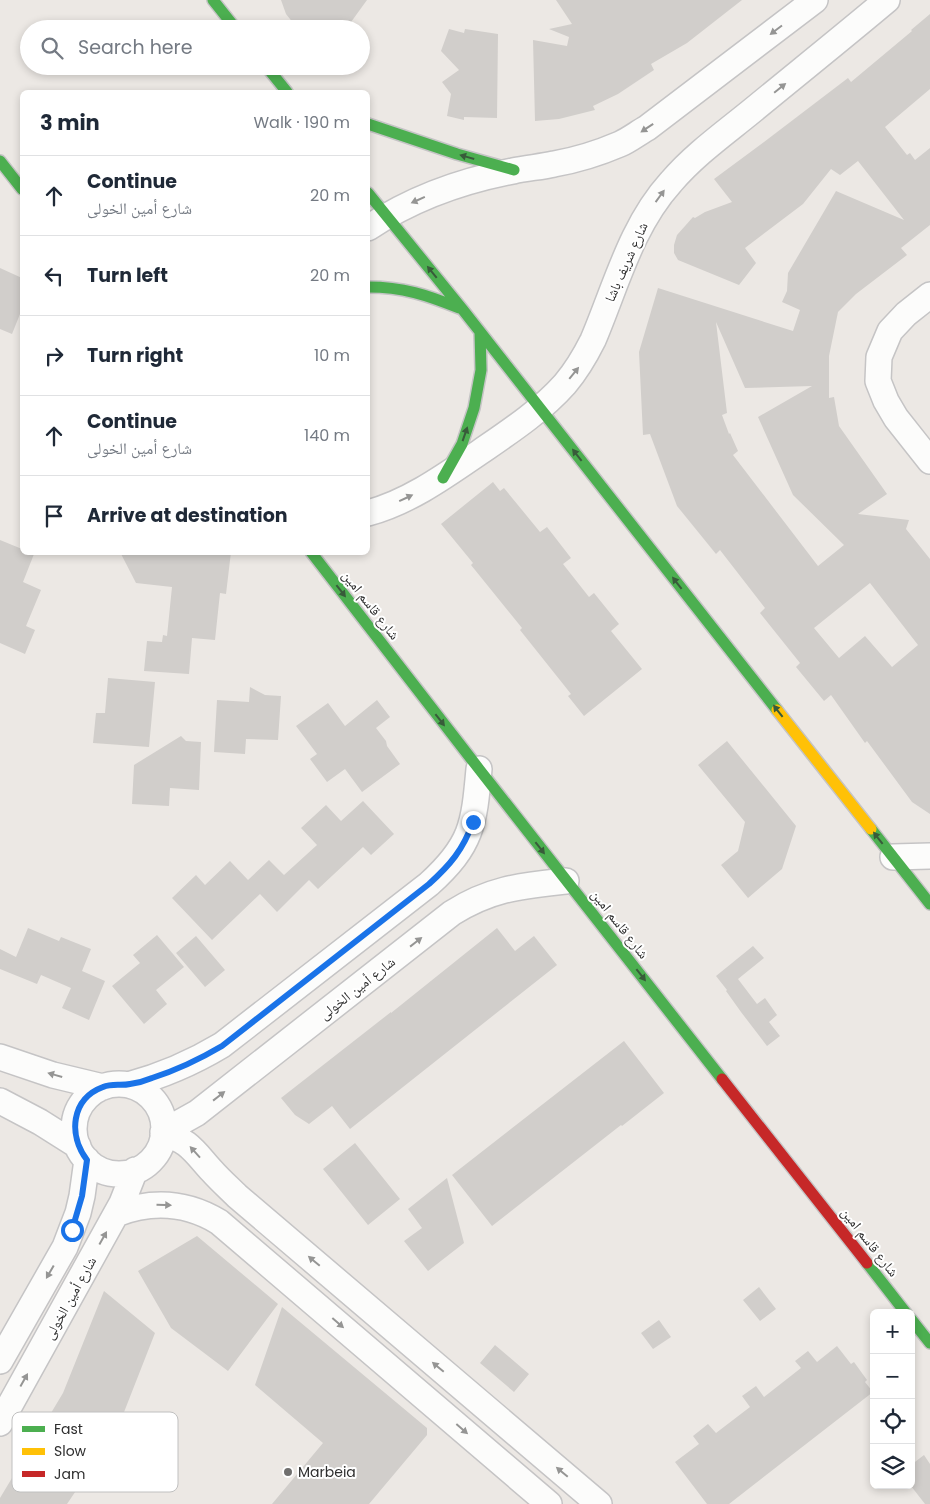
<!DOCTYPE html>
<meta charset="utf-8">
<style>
:root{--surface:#fff;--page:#f6f6f7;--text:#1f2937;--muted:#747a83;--line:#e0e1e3}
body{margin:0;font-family:Poppins,"Noto Naskh Arabic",sans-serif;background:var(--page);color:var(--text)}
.controls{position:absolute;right:15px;bottom:15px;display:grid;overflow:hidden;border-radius:8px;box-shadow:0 2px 8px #0003}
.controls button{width:45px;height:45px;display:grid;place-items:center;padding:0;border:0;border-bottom:1px solid var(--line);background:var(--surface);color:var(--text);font:25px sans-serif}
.stop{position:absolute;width:15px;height:15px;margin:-11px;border:4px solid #1a73e8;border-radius:50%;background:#fff}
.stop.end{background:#1a73e8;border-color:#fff;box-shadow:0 1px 5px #0008}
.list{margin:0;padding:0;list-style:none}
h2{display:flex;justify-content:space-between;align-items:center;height:65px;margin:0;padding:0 20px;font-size:21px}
h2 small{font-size:16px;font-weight:400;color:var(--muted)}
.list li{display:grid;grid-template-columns:32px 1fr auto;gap:15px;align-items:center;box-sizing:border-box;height:80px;padding:0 20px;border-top:1px solid var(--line)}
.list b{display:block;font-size:19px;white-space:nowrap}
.list p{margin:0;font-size:16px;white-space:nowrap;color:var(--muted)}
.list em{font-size:16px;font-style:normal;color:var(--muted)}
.icon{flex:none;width:28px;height:28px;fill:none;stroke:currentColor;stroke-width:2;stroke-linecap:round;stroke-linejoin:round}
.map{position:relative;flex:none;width:930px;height:1504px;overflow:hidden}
.search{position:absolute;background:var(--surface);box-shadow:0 2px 8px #0003;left:20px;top:20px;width:350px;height:55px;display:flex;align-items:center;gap:12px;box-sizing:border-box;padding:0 18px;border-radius:28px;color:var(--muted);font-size:19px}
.panel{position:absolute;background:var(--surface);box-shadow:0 2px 8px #0003;left:20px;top:90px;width:350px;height:465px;border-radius:8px}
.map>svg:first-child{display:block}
</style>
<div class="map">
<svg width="930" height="1504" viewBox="0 0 930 1504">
<rect width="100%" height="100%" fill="#ece8e4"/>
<!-- building -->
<path fill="#d1cecb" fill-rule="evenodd" d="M281,0h86l-21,29h-48l-12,-15z
M556,0h186l-55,43 -36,21 3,6 -36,24 -25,12 2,4 -36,9 -24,2 -2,-81 34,6 2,-9 -20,-8 23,-5z
M930,14v75l-45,38 22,28 3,-2 5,7 15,-12v77l-29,23 6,7 -51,39 -18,18 -9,44v42l5,-1 5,29 48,68 -29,20 51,6 -3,9 24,30v255l-18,-12 -45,-61 -2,2 -34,-48 -7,6 -28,-34 4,-4 -40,-50 5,-5 -45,-58 -4,4 -39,-48 -27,-72 -7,1 -4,-83 19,-64 135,43 7,-21 -18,-8 5,-11 1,-18 48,-82 68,29 -46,-59 -18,14 -9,-6 -28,35 -58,44 11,15 -17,22 -61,-25 -4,-7v-8l3,-10 16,-18 2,1 10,-6 27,-10 -18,-23 50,-37 84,-64 3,4 61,-51 -1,-1zM716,322l29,66 67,-2 -54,31 35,78 51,50 -26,21 -85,-111 5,-4 -8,-18 -1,1 -7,-19 5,-2zM870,583l48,62 -26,22 -27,-31 -26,22 -25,-30z
M449,29l15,4 1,-4 33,5 -1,84 -33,-1v3l-17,-4 4,-22 -9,-12 17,-12 -18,-19z
M0,268l22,10v31l-10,25 -12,-5z
M493,482l7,9 4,-3 36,44 7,-5 24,31 -8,6 26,33 5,-4 25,31 -8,7 31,38 -58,47 -16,-20 3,-2 -51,-64 2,-2 -51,-63 2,-2 -32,-39z
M0,540l22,9v3l12,2 -11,28 18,8 -15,36 9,4 -10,24 -25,-11z
M120,552h111l-5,42 -6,-1 -5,47 -23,-2 -3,36 -45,-3 3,-30 15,1 1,-7 4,1 5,-49 -36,-4z
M108,678l47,4 -6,65 -56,-4 3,-30h9z
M250,687l15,8 16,1 -3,44 -32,-1 -1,15 -31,-2 3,-52 32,2z
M377,700l13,17 -14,11 10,13 1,5 13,18 -38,28 -17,-23 -18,13 -17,-23 7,-5 -21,-28 32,-23 17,23z
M181,736l5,5 15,1 -2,48 -29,-2 -1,18 -37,-2 2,-39z
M727,741l69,85 -14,43 -34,29 -27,-33 17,-14 7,-29 -47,-57z
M363,801l31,33 -23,21 -8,-8 -45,42 -9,-9 -32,32 -17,-18 -48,46 -40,-42 24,-23 9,10 25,-24 18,19 21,-20 15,15 33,-30 -16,-17 25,-23 15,16z
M28,928l31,13 2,-4 30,12 -9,22 23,10 -16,39 -27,-12 9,-20 -30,-13 -4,9 -37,-15v-20l16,8z
M497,928l18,23 19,-15 23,29 -207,164 -18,-23 -23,18 -14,-9 -14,-17 110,-86v1z
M157,935l27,32 -28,23 11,14 -23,20 -32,-38 28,-23 -7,-8z
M196,936l29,34 -20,17 -29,-34z
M753,946l11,12 -26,21 19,25 8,-6 12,17 -8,7 11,14 -13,10 -26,-34 -15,-21 1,-1 -11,-14z
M624,1041l40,52 -42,33 -1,-1 -129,101 -40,-51z
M355,1143l45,56 -32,26 -45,-56z
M447,1178l17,65 -36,28 -24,-30 18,-13 -14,-19z
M197,1236l81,68 -50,67 -57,-43 -33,-57z
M759,1287l17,22 -16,12 -17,-21z
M104,1291l51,42 -38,97 -50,74h-67v-6l63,-105z
M282,1307l145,121v7l-58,69h-97l51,-61 -68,-58z
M659,1320l12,17 -18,12 -12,-16z
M495,1345l34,29 -15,18 -34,-29z
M837,1346l14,18 3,-2 13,18 -2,2 8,10 -144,112h-22l-32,-42 24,-18 -6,-8 15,-12 8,9 34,-26 -8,-11 14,-10 8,11 37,-29 -6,-7 13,-10 9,11z
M924,1455l6,9v40h-5l-14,-18v-21z"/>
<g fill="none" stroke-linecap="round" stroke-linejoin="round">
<defs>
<path id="street" d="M368,228c43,-29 93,-47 145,-57 13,-3 28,-4 41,-7 23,-4 45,-11 66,-20 9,-4 18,-11 27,-16l168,-128
M930,295l-24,19 -16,17 -11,26 -1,24 8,20 10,17 34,43
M368,513c41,-11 77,-37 112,-61 29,-20 61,-41 85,-68 11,-13 20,-28 28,-44 23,-54 38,-114 78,-158 24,-28 54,-49 82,-72 45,-37 90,-73 134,-110
M893,857l37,-1
M0,1057l53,18 50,12
M74 1129a45 45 0 1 1 90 0a45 45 0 1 1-90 0Z
M128,1085c34,-9 64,-22 94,-40l207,-161c43,-39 45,-59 50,-115
M0,1101l40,21 38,24
M163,1132l34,-19 255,-200c40,-25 69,-27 114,-32
M163,1135c24,2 34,20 49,36 8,9 17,17 25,25l362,308
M116,1214c36,-14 70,-12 103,8l330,282
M0,1361l65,-114 13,-34 4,-17 5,-36
M0,1423l122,-220 13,-33"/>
<path id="fast" d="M213,0l23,29
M266,66l21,26
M368,124l89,30 57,16
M0,161l22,28
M368,193l95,117 314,400
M368,287c35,0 59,8 91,21
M443,478l19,-34 12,-36 7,-38 -1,-38
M311,552l168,217 243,310
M871,829l59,75
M867,1263l39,50
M911,1319l19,24"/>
<path id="slow" d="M777,710l94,119"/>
<path id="jam" d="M722,1079l145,184"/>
</defs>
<!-- street casing -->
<use href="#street" stroke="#c5c4c5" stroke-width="28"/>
<!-- fast casing -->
<use href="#fast" stroke="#c5c4c5" stroke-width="14"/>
<!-- slow casing -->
<use href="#slow" stroke="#c5c4c5" stroke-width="14"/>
<!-- jam casing -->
<use href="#jam" stroke="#c5c4c5" stroke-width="14"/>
<!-- street -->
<use href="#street" stroke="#fcfcfb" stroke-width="25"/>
<!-- fast -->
<use href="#fast" stroke="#4caf50" stroke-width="11"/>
<!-- slow -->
<use href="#slow" stroke="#ffc107" stroke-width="11"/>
<!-- jam -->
<use href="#jam" stroke="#c62828" stroke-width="11"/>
</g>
<!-- one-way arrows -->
<defs><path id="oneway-solid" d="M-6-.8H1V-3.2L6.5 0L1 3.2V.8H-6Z" transform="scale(1.25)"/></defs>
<g fill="#959594">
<use href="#oneway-solid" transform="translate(776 30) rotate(143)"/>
<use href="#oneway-solid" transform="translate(780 88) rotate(-39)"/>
<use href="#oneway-solid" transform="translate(647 128) rotate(146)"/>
<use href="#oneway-solid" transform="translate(660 196) rotate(-54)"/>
<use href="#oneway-solid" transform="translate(418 200) rotate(156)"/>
<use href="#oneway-solid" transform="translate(574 373) rotate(-51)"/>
<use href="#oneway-solid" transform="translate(406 498) rotate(-25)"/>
<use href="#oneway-solid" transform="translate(416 942) rotate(-38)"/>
<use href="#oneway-solid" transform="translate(55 1075) rotate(-164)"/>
<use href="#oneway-solid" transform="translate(219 1096) rotate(-38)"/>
<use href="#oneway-solid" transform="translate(195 1152) rotate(-132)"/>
<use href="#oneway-solid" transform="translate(164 1205) rotate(2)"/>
<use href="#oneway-solid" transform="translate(103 1238) rotate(-61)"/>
<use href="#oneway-solid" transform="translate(314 1261) rotate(-140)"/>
<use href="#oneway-solid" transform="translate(50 1272) rotate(120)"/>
<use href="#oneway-solid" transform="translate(338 1323) rotate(41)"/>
<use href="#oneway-solid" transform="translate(438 1367) rotate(-140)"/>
<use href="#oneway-solid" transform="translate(24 1380) rotate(-61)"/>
<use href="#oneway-solid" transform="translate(462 1429) rotate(41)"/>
<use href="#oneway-solid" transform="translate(562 1472) rotate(-140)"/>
</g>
<g fill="#385b3a">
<use href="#oneway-solid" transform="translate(467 157) rotate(-164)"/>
<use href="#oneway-solid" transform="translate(432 272) rotate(-129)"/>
<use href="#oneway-solid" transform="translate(465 434) rotate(-71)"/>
<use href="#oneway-solid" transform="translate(577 455) rotate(-128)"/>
<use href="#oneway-solid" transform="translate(677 583) rotate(-128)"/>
<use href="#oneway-solid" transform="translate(341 591) rotate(52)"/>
<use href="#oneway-solid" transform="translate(778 711) rotate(-128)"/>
<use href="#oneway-solid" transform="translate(440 720) rotate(52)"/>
<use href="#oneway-solid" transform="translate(878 838) rotate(-128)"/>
<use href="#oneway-solid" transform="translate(540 848) rotate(52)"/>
<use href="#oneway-solid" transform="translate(641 975) rotate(52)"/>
</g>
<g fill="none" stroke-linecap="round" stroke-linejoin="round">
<!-- route -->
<path stroke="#1a73e8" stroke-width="6" d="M72,1230l10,-34 5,-36c-19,-25 -16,-61 16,-73 9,-4 18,-1 27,-3 7,-1 15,-3 22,-6 25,-8 48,-19 70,-32l207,-162c21,-19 34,-34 44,-62"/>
</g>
<!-- markers -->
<circle fill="#706f6e" stroke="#fff" stroke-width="2" cx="288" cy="1472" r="5"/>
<g text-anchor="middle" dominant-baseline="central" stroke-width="4" stroke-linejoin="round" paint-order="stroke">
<!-- street labels -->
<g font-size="14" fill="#2e2e2e" stroke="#fff">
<text transform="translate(626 262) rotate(-66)">شارع شريف باشا</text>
<text transform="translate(371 605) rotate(52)">شارع قاسم امين</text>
<text transform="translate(620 924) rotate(52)">شارع قاسم امين</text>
<text transform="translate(357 988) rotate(-38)">شارع أمين الخولى</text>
<text transform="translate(870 1242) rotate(52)">شارع قاسم امين</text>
<text transform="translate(70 1298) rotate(-61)">شارع أمين الخولى</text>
</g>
<!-- poi labels -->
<g font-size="14" fill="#2e2e2e" stroke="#fff" text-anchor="start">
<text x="298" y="1472">Marbeia</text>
</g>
</g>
<!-- legend -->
<rect x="12" y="1412" width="166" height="80" rx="8" fill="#fff" stroke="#c0c0c0" stroke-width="1"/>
<rect x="22" y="1426" width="23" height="6" fill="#4caf50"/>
<rect x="22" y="1448" width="23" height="7" fill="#ffc107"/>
<rect x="22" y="1471" width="23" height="6" fill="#c62828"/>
<g font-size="14" fill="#2e2e2e">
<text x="54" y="1434">Fast</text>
<text x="54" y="1456">Slow</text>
<text x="54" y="1479">Jam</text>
</g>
</svg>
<div class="controls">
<button>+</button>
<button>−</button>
<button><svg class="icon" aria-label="locate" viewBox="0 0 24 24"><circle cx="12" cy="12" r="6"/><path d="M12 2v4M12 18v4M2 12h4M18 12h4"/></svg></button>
<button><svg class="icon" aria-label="layers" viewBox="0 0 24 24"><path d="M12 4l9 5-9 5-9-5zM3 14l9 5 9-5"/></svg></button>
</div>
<div class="stop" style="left:72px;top:1230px"></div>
<div class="stop end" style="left:473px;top:822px"></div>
<div class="search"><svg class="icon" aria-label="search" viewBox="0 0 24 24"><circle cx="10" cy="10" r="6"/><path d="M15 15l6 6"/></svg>Search here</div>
<section class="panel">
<h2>3 min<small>Walk · 190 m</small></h2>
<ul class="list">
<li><svg class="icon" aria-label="ahead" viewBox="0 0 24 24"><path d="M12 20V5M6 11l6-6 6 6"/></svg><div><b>Continue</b><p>شارع أمين الخولى</p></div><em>20 m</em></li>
<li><svg class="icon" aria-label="left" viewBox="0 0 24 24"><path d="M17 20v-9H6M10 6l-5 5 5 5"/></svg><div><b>Turn left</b></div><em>20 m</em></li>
<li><svg class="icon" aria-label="right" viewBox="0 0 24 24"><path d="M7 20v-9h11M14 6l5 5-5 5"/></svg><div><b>Turn right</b></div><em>10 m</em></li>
<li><svg class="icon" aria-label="ahead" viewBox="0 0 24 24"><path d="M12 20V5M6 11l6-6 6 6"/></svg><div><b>Continue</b><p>شارع أمين الخولى</p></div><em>140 m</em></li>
<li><svg class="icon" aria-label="arrive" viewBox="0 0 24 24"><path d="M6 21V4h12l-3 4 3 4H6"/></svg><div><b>Arrive at destination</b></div></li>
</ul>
</section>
</div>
